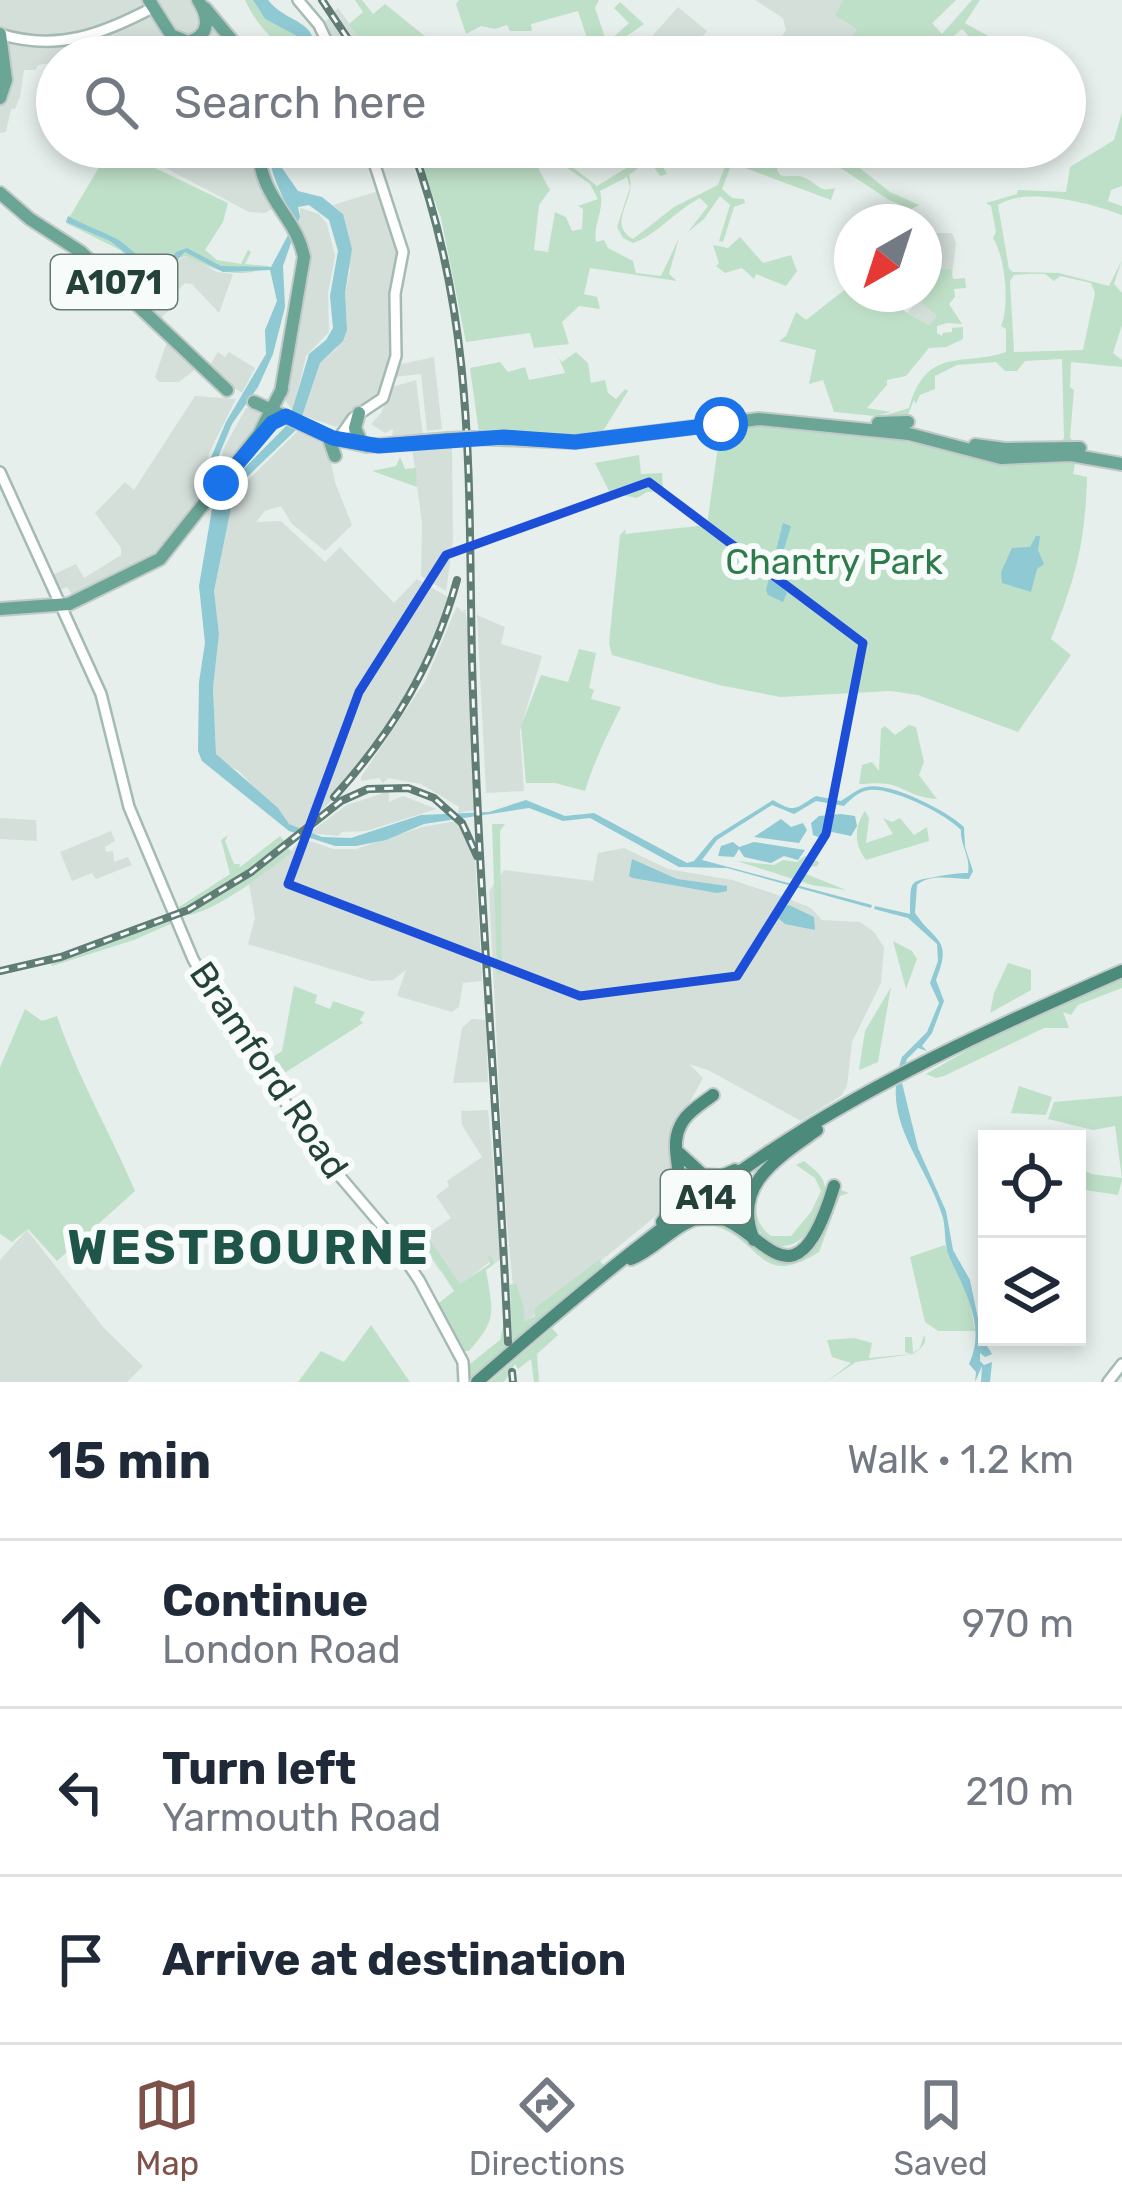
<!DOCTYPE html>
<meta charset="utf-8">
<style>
:root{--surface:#fff;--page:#f2f2f3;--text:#1f2937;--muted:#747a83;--line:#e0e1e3;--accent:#7f5249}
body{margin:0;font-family:Rubik,sans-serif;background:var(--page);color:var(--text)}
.controls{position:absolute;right:36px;bottom:36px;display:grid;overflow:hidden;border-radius:0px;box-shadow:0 6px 18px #0003}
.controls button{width:108px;height:108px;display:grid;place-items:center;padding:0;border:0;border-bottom:3px solid var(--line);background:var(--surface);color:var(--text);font:60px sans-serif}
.compass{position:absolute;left:834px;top:204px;width:108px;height:108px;border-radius:50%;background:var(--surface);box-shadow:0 6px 18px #0003;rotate:219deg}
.stop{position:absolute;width:36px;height:36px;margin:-27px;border:9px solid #1a73e8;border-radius:50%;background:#fff}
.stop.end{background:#1a73e8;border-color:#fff;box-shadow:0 3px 12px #0008}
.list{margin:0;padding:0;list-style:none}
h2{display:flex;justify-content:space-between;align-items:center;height:156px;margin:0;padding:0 48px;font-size:51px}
h2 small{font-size:39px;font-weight:400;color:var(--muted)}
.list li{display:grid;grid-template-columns:78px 1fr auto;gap:36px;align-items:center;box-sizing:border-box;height:168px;padding:0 48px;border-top:3px solid var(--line)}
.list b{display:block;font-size:45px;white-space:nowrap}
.list p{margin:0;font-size:39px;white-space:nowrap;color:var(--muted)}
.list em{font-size:39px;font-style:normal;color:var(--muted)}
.icon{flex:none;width:66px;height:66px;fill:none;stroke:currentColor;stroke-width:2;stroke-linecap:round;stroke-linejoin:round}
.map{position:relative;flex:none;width:1122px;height:1382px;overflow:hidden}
.search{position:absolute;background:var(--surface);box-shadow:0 6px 18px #0003;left:36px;right:36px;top:36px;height:132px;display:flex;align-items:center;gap:30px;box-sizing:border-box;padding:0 42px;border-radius:66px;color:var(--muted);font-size:45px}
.sheet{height:660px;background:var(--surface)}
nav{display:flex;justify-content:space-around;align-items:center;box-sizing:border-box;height:168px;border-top:3px solid var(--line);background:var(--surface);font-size:33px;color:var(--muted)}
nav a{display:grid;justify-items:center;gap:6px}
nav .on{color:var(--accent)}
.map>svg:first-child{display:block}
</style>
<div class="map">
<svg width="1122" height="1382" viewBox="0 0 1122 1382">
<rect width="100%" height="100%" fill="#e6efeb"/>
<!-- built -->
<path fill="#d4dfda" d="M0,0h198l48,57h-143l-7,-8 -20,8h-19v5l-19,3 -2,5h-12l-4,27 -5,12h-4l-5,23 -6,1z
M755,0h201l-42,41 -54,16h-82l3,-5 -6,-5 11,-17 -3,-12z
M678,7l29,24 -22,26h-38l-8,-6z
M338,8l19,26 14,23h-34l-14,-33z
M184,147h74l18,60 -11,6 -16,-1 -91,-48z
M385,189l16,52 -7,109 -16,44 -42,33 -34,-12 18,-52 16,-14 11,-19 -2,-37 5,-22 -7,-57 -10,-9z
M300,208l19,6 8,10 8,32 -7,37 1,39 -23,24 -13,55 -8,-11 9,-53z
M929,233h23l4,10 -4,32 3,22 -26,28 -22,-12 20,-22 -3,-55z
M187,256l30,16 16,2 -14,39 -27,-29 -7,-1 -16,16 5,6 -17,17 -42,-39 16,-21 14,10z
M168,339l29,29 -18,14h-20l-4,-5z
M218,352l7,5 4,-5 26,16 -13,25 -35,-23z
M434,357l8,72 -15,2 -6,-57 -27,3 3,-12z
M416,380l7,55 -31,5 1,-11 -8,4 -14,-9 10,-11 11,-26z
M195,396l41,3 -27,54 -4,41 -43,63 -88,41 -7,-11 -12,5 -7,-15 28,-13 8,14 37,-23v-7l-26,-35 30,-31 9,8z
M252,407l9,8 -1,11 -35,45 -4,-4 2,-17 23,-42z
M300,429l22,8 6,11 7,34 17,43 -27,26 -33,-27 -11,-18 -16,5 -9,11 25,-1 44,41 15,-15 54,56 23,-24 36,21 -21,62 -30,50 -51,69 -50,49 -12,-6 -50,-53 -18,-9 -5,-8 -3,-66 6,-54 -5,-43 17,-84 7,-2 9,-24z
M412,447l40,1 1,92 -7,51 -25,-15 1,-52z
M457,606l5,6 3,-3 4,26 6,175 -17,3 1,-6 -38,-23 -33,-6 -5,5 -4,-5 -18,3v-4l65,-97z
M477,615l28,12 -4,17 41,12 -22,75 4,60 -38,2z
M383,789l6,4v9l14,-6 34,13 -71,22 -24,1 -4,4 -29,-3 38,-28 34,-11z
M0,818l36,2 1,21 -37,-2z
M457,821l18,35 7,125 -19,2 -4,24 -7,5 -55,-16 9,-26 -13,10 -22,1 -123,-37 7,-26 -6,-34 42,-32 10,-14 32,11h23l66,-22z
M111,831l4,10 -10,6 1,5 7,-1 1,11 14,-5 4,8 -36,14 -4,-6 -20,8 -12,-29z
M624,848l44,21 64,11 52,17 27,11 11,12 38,2 14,10 10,15 -3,36 -29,59 -5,44 -6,10 -40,25 -93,-51 -19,-6 14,14 -32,58 1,44 -5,27 -150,122 -12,-127 -16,-311 15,-21 89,11 5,-28z
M472,1019l14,1 2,62 -35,1 9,-55z
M488,1110l14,148 -8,6 -1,-5 -33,26 -12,-18 -8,4 -21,-31 32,-22 -15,-22 13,-10 -2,-5 35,-24 -20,-32 -1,-14z
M27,1230l77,98 39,38 -16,16h-127v-122z"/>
<!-- green -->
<path fill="#bfe0c8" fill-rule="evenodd" d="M245,0h8l12,19 39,20 -2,17c-28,-11 -44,-29 -57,-56z
M355,0h7l11,14 12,-10 56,45 -6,8h-64l-22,-33 14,-12z
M459,0h140l-4,8 12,35 22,-20 -15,-15 6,-6 24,22 -40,28 3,5h-82l38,-5 25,-11 -10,-30 -47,13 1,7h-22l-3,-6 -12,4 -14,-3 -15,8 -10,-30z
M843,0h113l-24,23 10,11 30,-34h8l-15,23 25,14 -1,19 -41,1 20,-22 -6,-6 -33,28h-15l-4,-14 -39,10v4h-11l-13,-11 10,-17 -22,-14z
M1122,112v74l-11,4 -3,11 14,5v9c-31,-12 -97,-29 -124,-10l11,64 4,3 46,1 50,13 13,-26 -8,24 8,9v32l-9,28 9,7v7l-51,-5 -1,25 4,3 -4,48 4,4h-13l3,-4 -2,-79 -37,2 -8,10h-12l-9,-9 -39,3 -22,11v13l-15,6 -4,9 -2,-4 -8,19 -29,-1 32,-10c18,-63 54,-41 97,-56v-23l-5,-3c9,-21 4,-70 -8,-88l3,-6 -5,-26 -5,-3 31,-9 1,-4 48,2 4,-25 44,-27zM1028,274h17l9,7 6,-5 31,7 4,10 -12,57 -69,2 -4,-71 4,-6z
M111,147l117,56 -5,19 -18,28 12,10 24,4 7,-14 3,2 -6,12 25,2c-31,14 -55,5 -84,-10l-7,2 -12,17 -22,-3 -25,-22 -54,-27z
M415,147h127l-3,23 11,20 -11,15 -5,45 14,2 7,-40 11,5 6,14 10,-2 1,-20 -5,-3 20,-7 -8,-15 -24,-17 -1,-20h5l1,19 26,20 63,-39h10l-13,9 10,18 -7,2 -11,-16 -20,15c9,24 -24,48 4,64l41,-32 44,-22 9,-24 -19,-9 -10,7 -5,-12c13,0 31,-2 43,4 15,7 18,17 36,17l8,-21h6l-9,23 3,5c9,3 17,-1 25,3 14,6 13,15 30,10l-4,12 -99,-37 -10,26 10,9 12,1 1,4 -11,4 -11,35 -4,-1 11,-36 -10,-9 -16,23 -16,13 20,-26 -8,-8c-24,12 -43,37 -67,45l-10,-5 -6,-11 13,-40 -3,-10 -27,14c5,19 -7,32 -4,51l8,-2 4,8 25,13 3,12 25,3 18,-38 -10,36 8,7 -87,-13 -6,26 13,3 3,12 -21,-3 -17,16 7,22 -35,4 -4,-15 -64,9 -25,-124z
M809,147h14l16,11 3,-4 48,38 29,13 -8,4 -22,-9z
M740,237l23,26 28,-8 6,16 -11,15 -30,-12 -2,5 -12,-11 -17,5 -9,-7 3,-3 -6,-18 15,3z
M951,269l2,10 12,-1 1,10 -12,1 1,8 -6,7 13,20 -15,-1 -10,3v7l5,3 1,-3 9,-1v-4l11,-1v12l-17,8 -17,1 -23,28 -19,4v5l-20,23 24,4 -16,4 -41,-4 -11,-32 -14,4 7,-34 -37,-9 7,-5 10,-24 10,8 46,-36v10h33l22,19 22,12 8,-9 -15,-13 8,-10 -6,1v-15l8,-9z
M576,352l12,11 3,20 14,-3 3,13 8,6 9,-10 3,2 -27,43 -27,3 -95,-4 -9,-65 30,-6 8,10 17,-5 4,13 36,-7 -6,-15 3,4z
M759,419l121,17 121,26 75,-3 -3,15 14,3c-2,67 -11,100 -36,162l20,16 -53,77 -100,-37 -28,-4 -110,6 -61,-12 -107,-30 -3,-12 11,-108 6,-6 -1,5 82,-9 13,-93 -55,5z
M639,455l2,19 21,-1 1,18 -16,1 -10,6 -27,-5 -15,-30z
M400,457l5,12 11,-1 1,19 -45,-16 24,-5z
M579,649l17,4 -7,35 5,2 -3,9 30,8c-13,26 -27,54 -36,84l-30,-8h-29l-5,-57 20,-51 27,7z
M909,725l7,2 8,35 -5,13 18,24c-17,-1 -25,-6 -39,-12 -12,-6 -29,-3 -39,-3l3,-19 10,-3 7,9 2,-42 4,-3 10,9z
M865,811l4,7 -3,25 27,-9 -10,-16 9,4 8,-4 14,17 13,-8 2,14 -63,19c-12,-15 -12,-33 -1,-49z
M492,824h13l-5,7 2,143 -5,-1z
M228,835l-3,6 9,23h6l-1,4 41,-32 5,6 -48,37 -57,32 -1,-4 51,-33 -9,-34z
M286,846l6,6c-23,18 -84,66 -110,63l52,-30z
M805,856l14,6 -2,4 -15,2 -1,4 45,18 -34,-5 -75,-24 37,4 9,-5 14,2z
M175,918l2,3 -43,19 -82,26 -1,-6z
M893,941l19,10 5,8 -11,30z
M1008,963l23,7v20l-41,23 4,-20z
M1122,978v10l-44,17 -7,10 -8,-3 6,16h-25l-100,48 -8,2 -10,-4 54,-31z
M294,986l23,9 -2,8 15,6 3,-8 32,11 -5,8 3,3 -88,56 -11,-16 18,-12z
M891,987l-13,75 -19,8 6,-39z
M25,1009l17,12 15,-5c23,66 51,112 78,175l-78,70 -29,-32 -16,13 -12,-8v-167z
M1019,1086l33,11 -6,18 -35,-2z
M1122,1096v84l-4,15 -39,-6 4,-15 -6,-2v-6l14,8 31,4 -7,-52 -22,4 -45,-11 6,-17z
M804,1161c7,6 17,12 20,22 4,11 -2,19 -5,28 -9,23 -22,40 -50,34l-18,-26 6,-34 5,-5c-6,23 -12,39 9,56h20l20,-24 10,-21 -6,-13 -19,-13z
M751,1179l-8,28 2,21 -29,-18z
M841,1190l8,3 -9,3 -21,56c-56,35 -55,-4 -96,-23 -9,-4 -19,-2 -30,-2l24,-6 55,36c48,-8 48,-19 63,-63z
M427,1236l33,48 30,-20 -2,-9 5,4 1,5 -8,6c8,46 10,50 -17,81h-8l-26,-45 19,-15 -33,-51z
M945,1245l24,52 6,34h-37l-13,-9 -15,-65z
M599,1260l7,8 -134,114h-5l-1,-15 34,-27 4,-18 3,24 5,-4 -2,-57 6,-2 8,25v14l11,-6v-8z
M371,1325l39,57h-112l23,-31 23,11z
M552,1328l6,7 -21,19 2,28h-5l-3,-23 -13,10 -3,-5 -11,18h-14z
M924,1335c4,8 -3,14 -11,19l-57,8 -30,20 25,-19 -19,-6 -5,-17 27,-2 18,5 -3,15 42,-4 -6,-2v-15h7l1,16 7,-5z"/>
<!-- water -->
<path fill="#8ec9d4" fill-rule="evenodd" d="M253,0h15c18,24 53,19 45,57h-11l1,-18 -38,-20z
M269,147h17l-4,21 16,23 24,6 21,17 9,35 -7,44 2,37 -4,11 -23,22 -22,65 -52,50 -15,30 -17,83 5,43 -6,54 3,66 62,54 11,16 33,13 29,1 70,-23 68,-3 37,-12 39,16 29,-3 93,50 7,-2 20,-24 59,-37c23,14 22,8 43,-4l25,5c8,-5 16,-12 25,-14 24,-6 81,24 98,40l1,20 8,24 -4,8c-16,0 -39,-6 -52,6l-2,28c20,30 38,24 21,67l8,21 -12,32 -10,13 5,5 -9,-3 -11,11 -3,10 -7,4 5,-16 25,-25 12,-29 -9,-20 8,-22 -1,-17 -29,-26 -34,-9 1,-3 35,8c1,-36 -2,-32 30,-38 12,-2 18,-3 28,-3 3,-17 -8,-27 -7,-43 -15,-16 -69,-43 -92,-40 -10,1 -18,9 -25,16l-28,-5 -22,13 -22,-9 -55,35 -15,20 170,45 -1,3 -144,-40 -48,-1 -89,-49 -27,3 -34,-13 -105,16 -38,16 -30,6h-21l-46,-15 -87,-70 -4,-10 1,-69 6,-39 -6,-57 13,-77 8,-7 -12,-18 2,-24 16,-38 40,-68 -1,-24 12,-29 -7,-31 -47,2 -38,-20 -19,19 -20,-2 -36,-28 -44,-19 2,-6c15,9 32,14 47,22 20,11 26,28 51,29l10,-15 11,-4 34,18 50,1 23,-43c-9,-28 -25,-46 -25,-77zM309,205l20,15 9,31 -8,45 3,32 -7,12 -17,14 -21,70 -66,67 -7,-11 4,-25 13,-31 26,-37 15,-33 12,-47 -2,-41 17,-49 -2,-10z
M783,523l8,3 -16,53 12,14 -4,9 -15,-7 -2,-5z
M1036,536h4l-2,14 6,14 -7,5 -6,23 -29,-9 -1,-11 11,-24 18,-1z
M841,814l14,2 2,10 -6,10 -19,-4 -11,6 -8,-3 -2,-12 8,-7z
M781,819l10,8 12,-4 4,7 -8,13 -45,-6z
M733,842l6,5 15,-5 51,8 -7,10 -14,-4 -13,7 -27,-6 -5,-8 -5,8 -16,-1 3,-10z
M632,859l45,20 50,7v5l-10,2 -84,-15 -4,-2z
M789,905l25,12 1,13 -30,-6 -14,-12z
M902,1083l16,65 28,63 7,39 17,30 12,58 10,16 -7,3 -5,-4v8l4,4 8,-3 -2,20h-9l1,-16 -7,16 1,-10 -7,-8c18,-38 -5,-74 -20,-108 -5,-12 -3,-25 -6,-38 -12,-44 -51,-86 -47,-132z"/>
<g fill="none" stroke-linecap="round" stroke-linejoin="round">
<defs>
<path id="secondary" d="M298,0l21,25 15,32
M0,34c57,18 103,0 154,-27
M338,439l15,-21 30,-20 13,-42 -1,-62 8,-42 -34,-105
M0,472l101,222 28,113 64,152 24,43 103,151 63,74 36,53 44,82 1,20
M1108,1382l14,-18"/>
<path id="primary" d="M149,0l22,35 17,7c23,-6 21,-25 10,-42
M205,8l41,49
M0,34l6,46 -6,18
M258,147c2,53 38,68 46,110l-23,135
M0,193l30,26 51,33 146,138
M254,402l77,36 36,8 81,-7
M359,413l-4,15 5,11
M878,423l30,-1
M328,436l7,20
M474,438l101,4 184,-23 150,15 92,24 70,-3 51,9
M975,445l30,4 75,-1
M0,609l69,-5 91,-45 99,-125 23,-45"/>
<path id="trunk" d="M679,1153l24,22 18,1 14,-6
M662,1222c36,-41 0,-69 21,-101 7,-11 20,-18 30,-26
M754,1240c-23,-55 24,-82 63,-110
M631,1259c26,-10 46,-39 74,-42 53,-7 86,110 129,-31
M477,1382c101,-88 204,-175 318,-247 103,-65 215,-115 327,-164"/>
</defs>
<!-- secondary casing -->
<use href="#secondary" stroke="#a4bbb3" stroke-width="14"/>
<!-- primary casing -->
<use href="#primary" stroke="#c2cac8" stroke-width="16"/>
<!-- trunk casing -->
<use href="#trunk" stroke="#c2cac8" stroke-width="16"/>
<!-- secondary -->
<use href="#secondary" stroke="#fff" stroke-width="9"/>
<!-- primary -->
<use href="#primary" stroke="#6aa596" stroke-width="12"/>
<!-- trunk -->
<use href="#trunk" stroke="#4c8a7c" stroke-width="12"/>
<defs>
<path id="rail" d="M322,0l38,57
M412,147c64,174 56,332 60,513 6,227 26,455 36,682
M334,797c58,-64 100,-133 123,-217
M0,971l61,-14 127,-47 63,-38 90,-71 27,-12 40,-1 26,10 28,25 15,33
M512,1372l1,10"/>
</defs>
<!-- rail casing -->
<use href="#rail" stroke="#5f7d75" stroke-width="8"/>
<!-- rail -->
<use href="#rail" stroke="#f7fbf9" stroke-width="3" stroke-dasharray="9" stroke-linecap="butt"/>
<defs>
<path id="primary-bridge" d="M448,439l26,-1"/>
</defs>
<!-- primary-bridge casing -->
<use href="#primary-bridge" stroke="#c2cac8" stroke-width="16" stroke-linecap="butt"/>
<!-- primary-bridge -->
<use href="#primary-bridge" stroke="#6aa596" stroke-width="12"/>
</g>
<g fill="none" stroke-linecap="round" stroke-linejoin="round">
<!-- route -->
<path stroke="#1a73e8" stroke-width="15" d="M221,483l51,-60 14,-7 47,22 46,8 125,-9 71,5 146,-18"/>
</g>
<!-- marked area -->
<path fill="none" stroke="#1d4ed8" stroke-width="9" stroke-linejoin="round" d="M649,482l214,161 -37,191 -89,142 -157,20 -292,-112 71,-192 87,-137z"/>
<g text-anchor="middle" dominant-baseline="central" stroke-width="12" stroke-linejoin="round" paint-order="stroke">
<!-- shield labels -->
<g fill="#f7fbf9" stroke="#637a73" stroke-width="3">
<rect x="51" y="255" width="126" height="54" rx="9"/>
<rect x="661" y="1170" width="90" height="54" rx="9"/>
</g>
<g font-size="33" font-weight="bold" fill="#24423a">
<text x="114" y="282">A1071</text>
<text x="706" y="1197">A14</text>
</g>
<!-- park labels -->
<g font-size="36" fill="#2d7a4b" stroke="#f7fbf9">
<text x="834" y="561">Chantry Park</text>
</g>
<!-- street labels -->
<g font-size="36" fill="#24423a" stroke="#f7fbf9">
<text transform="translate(269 1070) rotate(56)">Bramford Road</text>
</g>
<!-- district labels -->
<g font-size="48" font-weight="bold" letter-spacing="3" fill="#1f5548" stroke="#f7fbf9">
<text x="249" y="1247">WESTBOURNE</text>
</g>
</g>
</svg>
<div class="controls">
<button><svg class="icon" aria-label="locate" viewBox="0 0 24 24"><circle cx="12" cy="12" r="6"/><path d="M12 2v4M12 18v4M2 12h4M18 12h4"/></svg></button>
<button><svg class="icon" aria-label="layers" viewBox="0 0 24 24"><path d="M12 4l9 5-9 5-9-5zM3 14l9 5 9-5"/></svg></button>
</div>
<svg class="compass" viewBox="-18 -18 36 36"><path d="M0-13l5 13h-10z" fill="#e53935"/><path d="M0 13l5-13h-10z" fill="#747a83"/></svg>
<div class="stop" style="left:721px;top:424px"></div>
<div class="stop end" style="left:221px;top:483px"></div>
<div class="search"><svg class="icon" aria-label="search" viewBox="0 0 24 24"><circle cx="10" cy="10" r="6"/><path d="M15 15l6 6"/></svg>Search here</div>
</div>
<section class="sheet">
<h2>15 min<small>Walk · 1.2 km</small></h2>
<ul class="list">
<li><svg class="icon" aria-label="ahead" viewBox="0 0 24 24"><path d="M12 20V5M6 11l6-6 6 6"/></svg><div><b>Continue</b><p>London Road</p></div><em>970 m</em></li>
<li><svg class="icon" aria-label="left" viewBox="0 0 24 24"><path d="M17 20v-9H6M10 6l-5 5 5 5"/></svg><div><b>Turn left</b><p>Yarmouth Road</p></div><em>210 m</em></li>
<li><svg class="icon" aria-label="arrive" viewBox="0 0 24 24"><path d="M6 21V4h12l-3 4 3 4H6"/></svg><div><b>Arrive at destination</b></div></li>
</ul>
</section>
<nav>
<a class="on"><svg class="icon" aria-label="map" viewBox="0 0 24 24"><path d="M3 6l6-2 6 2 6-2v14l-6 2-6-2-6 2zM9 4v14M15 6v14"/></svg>Map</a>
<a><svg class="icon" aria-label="directions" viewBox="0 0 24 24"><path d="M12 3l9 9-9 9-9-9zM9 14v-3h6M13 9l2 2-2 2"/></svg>Directions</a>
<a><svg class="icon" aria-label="saved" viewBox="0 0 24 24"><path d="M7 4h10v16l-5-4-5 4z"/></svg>Saved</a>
</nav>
